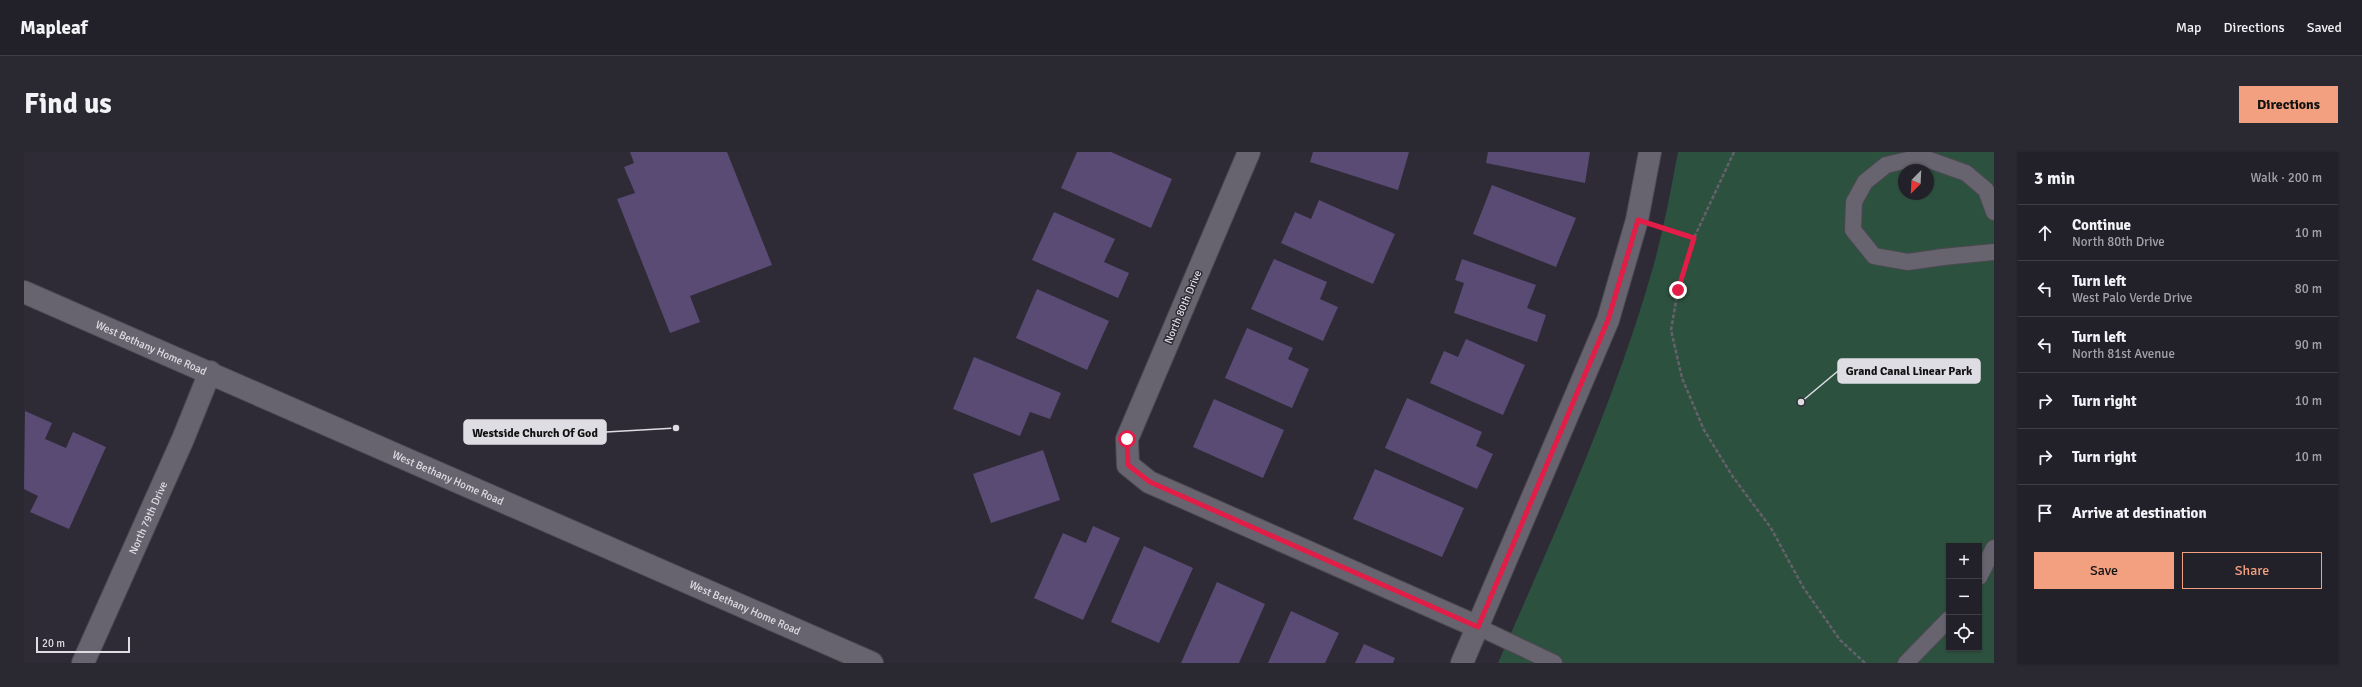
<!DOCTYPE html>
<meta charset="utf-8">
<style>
:root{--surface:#222028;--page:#2a2830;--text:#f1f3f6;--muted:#a2a3a8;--line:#3f3e45;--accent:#f2a080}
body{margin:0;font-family:Signika,sans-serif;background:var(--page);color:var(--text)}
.controls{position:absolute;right:12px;bottom:12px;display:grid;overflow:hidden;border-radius:0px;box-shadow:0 1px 3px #0004}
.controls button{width:36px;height:36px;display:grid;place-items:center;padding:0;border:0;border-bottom:1px solid var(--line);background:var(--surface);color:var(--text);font:20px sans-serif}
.compass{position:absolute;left:1874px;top:12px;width:36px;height:36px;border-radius:50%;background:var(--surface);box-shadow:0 1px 3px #0004;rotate:204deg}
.scale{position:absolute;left:12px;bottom:10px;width:94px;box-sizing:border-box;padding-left:4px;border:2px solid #dfdde4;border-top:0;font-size:11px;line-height:14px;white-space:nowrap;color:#dfdde4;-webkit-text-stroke:3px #2e2b36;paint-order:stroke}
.stop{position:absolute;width:12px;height:12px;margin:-9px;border:3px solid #e11d48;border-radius:50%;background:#fff}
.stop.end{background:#e11d48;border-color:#fff;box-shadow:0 1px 4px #0008}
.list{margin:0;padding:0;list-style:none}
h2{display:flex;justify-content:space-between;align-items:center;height:52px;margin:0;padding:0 16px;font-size:17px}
h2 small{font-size:13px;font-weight:400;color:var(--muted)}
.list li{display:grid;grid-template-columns:26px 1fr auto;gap:12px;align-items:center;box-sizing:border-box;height:56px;padding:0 16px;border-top:1px solid var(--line)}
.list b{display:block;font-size:15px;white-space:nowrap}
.list p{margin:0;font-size:13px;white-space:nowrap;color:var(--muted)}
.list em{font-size:13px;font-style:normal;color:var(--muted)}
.actions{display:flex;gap:8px;padding:12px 16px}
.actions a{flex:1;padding:9px 0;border:1px solid var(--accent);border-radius:0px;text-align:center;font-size:14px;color:var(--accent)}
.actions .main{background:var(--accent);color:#111}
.icon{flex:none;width:22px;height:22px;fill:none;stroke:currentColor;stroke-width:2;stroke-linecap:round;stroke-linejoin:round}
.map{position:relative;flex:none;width:1970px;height:511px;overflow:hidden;border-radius:0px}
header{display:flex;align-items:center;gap:24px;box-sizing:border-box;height:56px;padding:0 20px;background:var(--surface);border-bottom:1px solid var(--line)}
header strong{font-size:19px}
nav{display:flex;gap:22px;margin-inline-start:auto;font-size:14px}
.intro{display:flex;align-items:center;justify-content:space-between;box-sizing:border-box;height:96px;padding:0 24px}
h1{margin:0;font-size:28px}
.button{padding:10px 18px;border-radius:0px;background:var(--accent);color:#111;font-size:14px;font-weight:700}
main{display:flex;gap:24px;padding:0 24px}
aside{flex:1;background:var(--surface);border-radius:0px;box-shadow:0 1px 3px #0004}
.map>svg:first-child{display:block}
</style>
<header>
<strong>Mapleaf</strong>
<nav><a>Map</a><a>Directions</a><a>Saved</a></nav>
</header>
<div class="intro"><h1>Find us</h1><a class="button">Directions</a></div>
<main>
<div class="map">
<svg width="1970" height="511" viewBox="0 0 1970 511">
<rect width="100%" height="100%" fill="#2e2b36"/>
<!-- green -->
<path fill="#2d513f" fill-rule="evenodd" d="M1654,0h316v511h-496c57,-131 117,-261 156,-399 10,-37 17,-75 24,-112zM1880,18h24v24h-24zM1925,394h30v102h-30z"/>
<!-- building -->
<path fill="#594b74" d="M606,0h97l45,113 -82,31 10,26 -30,11 -53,-134 18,-6 -11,-26 10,-4z
M1053,0h34l61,27 -21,49 -90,-40z
M1289,0h96l-11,38 -88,-28z
M1464,0h102l-5,31 -99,-20z
M1468,33l84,33 -20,49 -83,-33z
M1295,48l76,34 -22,50 -92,-41 14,-31 16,7z
M1030,60l61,27 -11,23 25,11 -11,25 -86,-38z
M1250,107l53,23 -7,17 18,8 -15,34 -72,-32z
M1438,107l74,26 -9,23 19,7 -9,27 -83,-29 10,-30 -9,-3z
M1013,137l72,32 -22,49 -71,-32z
M1223,176l46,20 -5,11 21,10 -17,39 -67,-30z
M1442,187l59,26 -22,50 -73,-32 14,-32 14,6z
M950,205l87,36 -11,26 -20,-7 -10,24 -67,-27z
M1383,246l75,34 -6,14 17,8 -16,35 -92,-41z
M1190,247l70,31 -21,48 -70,-31z
M1,259l27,12 -7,16 21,9 7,-16 33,15 -37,82 -39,-17 8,-16 -14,-7z
M1019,298l17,50 -69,23 -18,-49z
M1351,317l89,39 -22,49 -89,-38z
M1069,374l27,12 -37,82 -49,-22 29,-65 23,10z
M1120,394l49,22 -34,75 -48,-21z
M1193,430l48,22 -26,59h-58z
M1267,459l48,22 -14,30h-57z
M1340,492l31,14 -2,5h-38z"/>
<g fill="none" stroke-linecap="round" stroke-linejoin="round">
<defs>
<path id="service" d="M1970,60l-8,-22 -20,-17 -45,-16 -35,8 -21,17 -11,20 -1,28 21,26 34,6 35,-5 51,-5
M1955,425l15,-29
M1454,475l76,36
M1882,511l43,-44"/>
<g id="minor">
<path d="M1225,0l-122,287 1,26 21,17 329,145"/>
<path id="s1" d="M59,511l100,-224 27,-67"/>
<path d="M1438,511l146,-343 29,-100 13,-68"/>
</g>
<g id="secondary">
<path id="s2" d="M0,140l848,371"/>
</g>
</defs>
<!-- service casing -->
<use href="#service" stroke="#4b4851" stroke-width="18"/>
<!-- minor casing -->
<use href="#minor" stroke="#4b4851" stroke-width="24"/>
<!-- secondary casing -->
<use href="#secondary" stroke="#4b4851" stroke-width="24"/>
<!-- path -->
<path stroke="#64616b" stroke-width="2.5" stroke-dasharray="4 2" stroke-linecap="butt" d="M1710,0l-40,86 -16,52 -7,40 11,48 22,52 29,47 38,51 32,59 37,53 25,23
M1638,76l32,10"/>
<!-- service -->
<use href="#service" stroke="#676470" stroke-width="16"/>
<!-- minor -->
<use href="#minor" stroke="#676470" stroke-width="22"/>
<!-- secondary -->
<use href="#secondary" stroke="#676470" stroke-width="22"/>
</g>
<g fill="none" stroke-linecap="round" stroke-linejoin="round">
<!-- route -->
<path stroke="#e11d48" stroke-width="5" d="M1103,287l1,26 22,17 328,145 130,-307 30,-100 56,18 -16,52"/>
</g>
<g text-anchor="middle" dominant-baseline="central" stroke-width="3" stroke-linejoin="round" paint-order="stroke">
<!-- street labels -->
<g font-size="11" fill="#dfdde4" stroke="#2e2b36">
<text transform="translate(1159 155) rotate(-67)">North 80th Drive</text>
<text stroke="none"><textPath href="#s2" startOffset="139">West Bethany Home Road</textPath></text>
<text stroke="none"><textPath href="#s2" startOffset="463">West Bethany Home Road</textPath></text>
<text stroke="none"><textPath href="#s1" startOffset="159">North 79th Drive</textPath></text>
<text stroke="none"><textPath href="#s2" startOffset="787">West Bethany Home Road</textPath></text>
</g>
</g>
<!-- callouts -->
<path fill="none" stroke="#dfdde4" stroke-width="1.5" d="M1777 250L1814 219M652 276L582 280"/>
<g fill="#dfdde4" stroke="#2e2b36" stroke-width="1.5">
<circle cx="1777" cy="250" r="4"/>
<circle cx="652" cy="276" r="4"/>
</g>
<g fill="#dfdde4" stroke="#dfdde4" stroke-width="1.5">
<rect x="1814" y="207" width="142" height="24" rx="4"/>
<rect x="440" y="268" width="142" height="24" rx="4"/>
</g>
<g font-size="12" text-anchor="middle" font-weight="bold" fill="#111">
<text x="1885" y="223">Grand Canal Linear Park</text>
<text x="511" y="285">Westside Church Of God</text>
</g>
</svg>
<div class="controls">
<button>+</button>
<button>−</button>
<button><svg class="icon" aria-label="locate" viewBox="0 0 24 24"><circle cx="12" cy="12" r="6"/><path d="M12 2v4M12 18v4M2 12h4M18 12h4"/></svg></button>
</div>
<svg class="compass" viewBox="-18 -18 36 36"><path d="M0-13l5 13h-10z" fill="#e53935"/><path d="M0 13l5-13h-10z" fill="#a2a3a8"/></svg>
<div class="scale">20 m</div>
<div class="stop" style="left:1103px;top:287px"></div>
<div class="stop end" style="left:1654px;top:138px"></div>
</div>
<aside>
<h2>3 min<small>Walk · 200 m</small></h2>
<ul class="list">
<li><svg class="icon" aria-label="ahead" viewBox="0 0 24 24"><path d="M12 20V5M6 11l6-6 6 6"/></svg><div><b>Continue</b><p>North 80th Drive</p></div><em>10 m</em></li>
<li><svg class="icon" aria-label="left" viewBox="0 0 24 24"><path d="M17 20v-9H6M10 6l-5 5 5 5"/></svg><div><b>Turn left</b><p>West Palo Verde Drive</p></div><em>80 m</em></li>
<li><svg class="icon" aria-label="left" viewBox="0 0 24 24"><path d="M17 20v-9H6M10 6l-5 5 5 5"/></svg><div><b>Turn left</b><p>North 81st Avenue</p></div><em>90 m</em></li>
<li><svg class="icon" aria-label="right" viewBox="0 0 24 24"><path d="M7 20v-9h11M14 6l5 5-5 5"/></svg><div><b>Turn right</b></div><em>10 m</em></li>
<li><svg class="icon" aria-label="right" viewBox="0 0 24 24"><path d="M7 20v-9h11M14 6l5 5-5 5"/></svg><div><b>Turn right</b></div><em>10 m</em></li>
<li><svg class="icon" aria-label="arrive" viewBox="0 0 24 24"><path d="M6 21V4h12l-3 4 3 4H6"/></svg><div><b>Arrive at destination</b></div></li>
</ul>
<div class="actions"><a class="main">Save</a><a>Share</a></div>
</aside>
</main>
